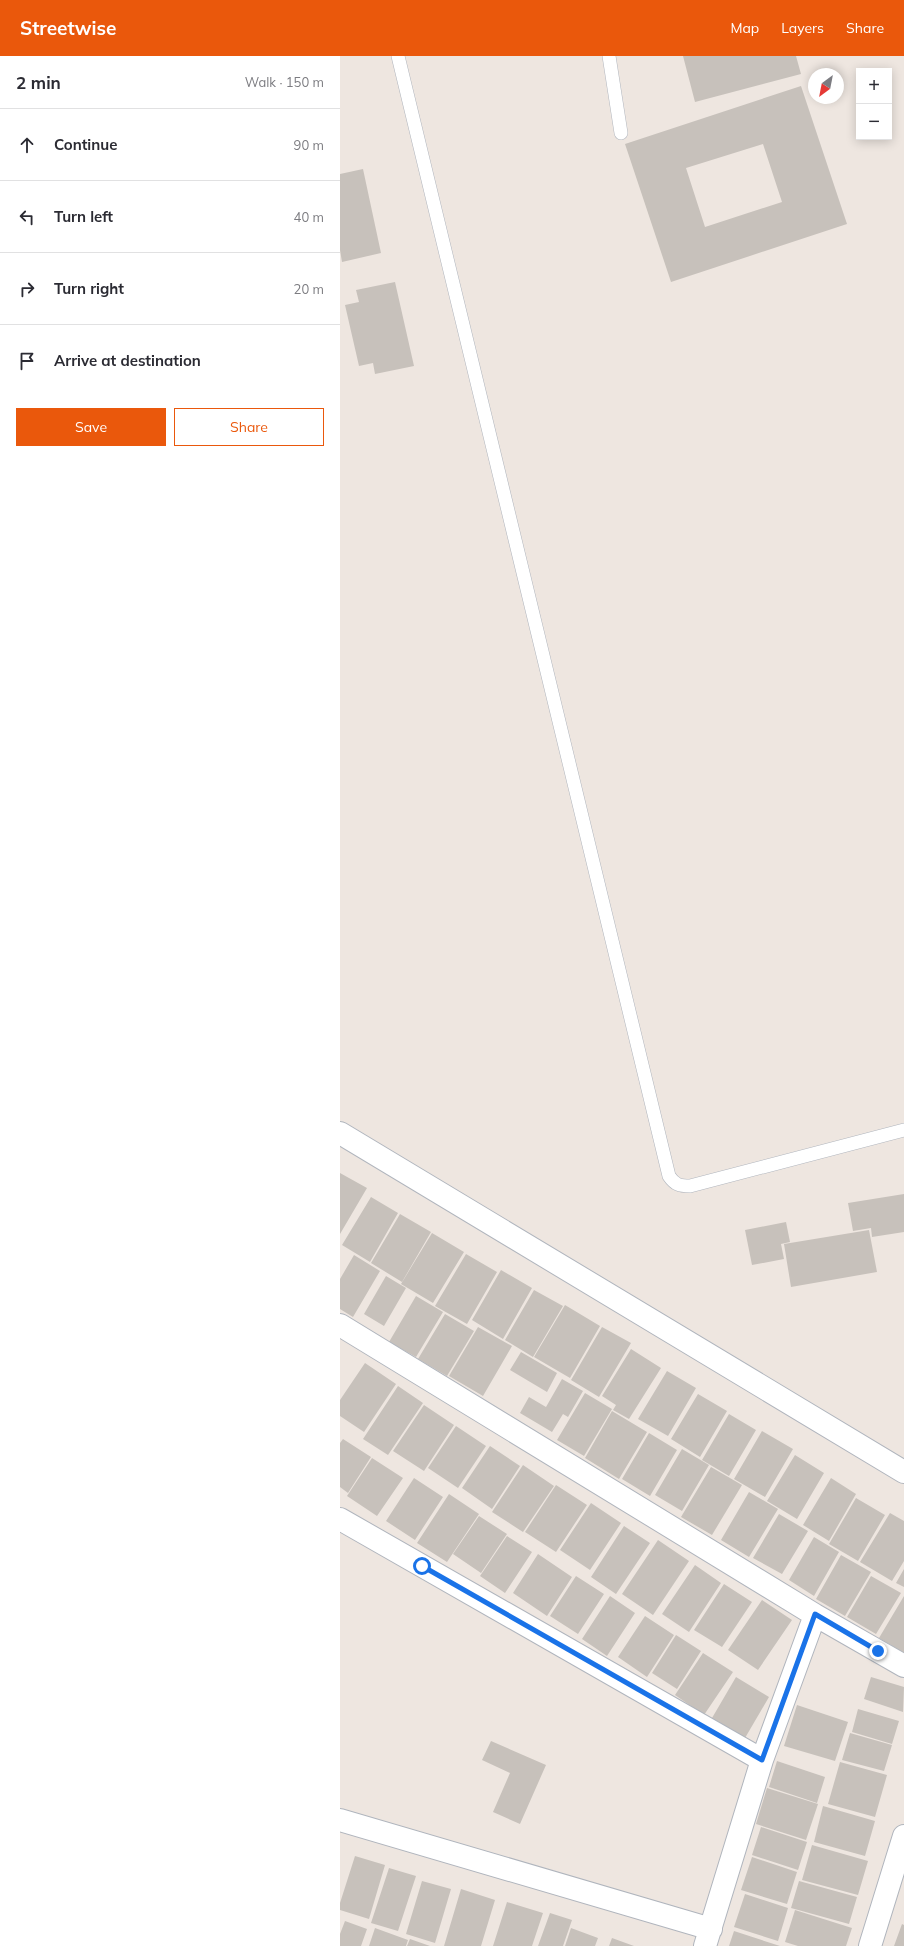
<!DOCTYPE html>
<meta charset="utf-8">
<style>
:root{--surface:#fff;--page:#f7f7f7;--text:#2b2b33;--muted:#7c7c81;--line:#e1e1e2;--accent:#ea580c}
body{margin:0;font-family:Mulish,sans-serif;background:var(--page);color:var(--text)}
.controls{position:absolute;right:12px;top:12px;display:grid;overflow:hidden;border-radius:0px;box-shadow:0 2px 10px #0003}
.controls button{width:36px;height:36px;display:grid;place-items:center;padding:0;border:0;border-bottom:1px solid var(--line);background:var(--surface);color:var(--text);font:20px sans-serif}
.compass{position:absolute;left:468px;top:12px;width:36px;height:36px;border-radius:50%;background:var(--surface);box-shadow:0 2px 10px #0003;rotate:212deg}
.stop{position:absolute;width:12px;height:12px;margin:-9px;border:3px solid #1a73e8;border-radius:50%;background:#fff}
.stop.end{background:#1a73e8;border-color:#fff;box-shadow:0 1px 4px #0008}
.list{margin:0;padding:0;list-style:none}
h2{display:flex;justify-content:space-between;align-items:center;height:52px;margin:0;padding:0 16px;font-size:17px}
h2 small{font-size:13px;font-weight:400;color:var(--muted)}
.list li{display:grid;grid-template-columns:26px 1fr auto;gap:12px;align-items:center;box-sizing:border-box;height:72px;padding:0 16px;border-top:1px solid var(--line)}
.list b{display:block;font-size:15px;white-space:nowrap}
.list em{font-size:13px;font-style:normal;color:var(--muted)}
.actions{display:flex;gap:8px;padding:12px 16px}
.actions a{flex:1;padding:9px 0;border:1px solid var(--accent);border-radius:0px;text-align:center;font-size:14px;color:var(--accent)}
.actions .main{background:var(--accent);color:#fff}
.icon{flex:none;width:22px;height:22px;fill:none;stroke:currentColor;stroke-width:2;stroke-linecap:round;stroke-linejoin:round}
.map{position:relative;flex:none;width:564px;height:1890px;overflow:hidden}
header{display:flex;align-items:center;gap:24px;box-sizing:border-box;height:56px;padding:0 20px;background:var(--accent);color:#fff}
header strong{font-size:19px}
nav{display:flex;gap:22px;margin-inline-start:auto;font-size:14px}
main{display:flex}
aside{flex:1;background:var(--surface)}
.map>svg:first-child{display:block}
</style>
<header>
<strong>Streetwise</strong>
<nav><a>Map</a><a>Layers</a><a>Share</a></nav>
</header>
<main>
<aside>
<h2>2 min<small>Walk · 150 m</small></h2>
<ul class="list">
<li><svg class="icon" aria-label="ahead" viewBox="0 0 24 24"><path d="M12 20V5M6 11l6-6 6 6"/></svg><div><b>Continue</b></div><em>90 m</em></li>
<li><svg class="icon" aria-label="left" viewBox="0 0 24 24"><path d="M17 20v-9H6M10 6l-5 5 5 5"/></svg><div><b>Turn left</b></div><em>40 m</em></li>
<li><svg class="icon" aria-label="right" viewBox="0 0 24 24"><path d="M7 20v-9h11M14 6l5 5-5 5"/></svg><div><b>Turn right</b></div><em>20 m</em></li>
<li><svg class="icon" aria-label="arrive" viewBox="0 0 24 24"><path d="M6 21V4h12l-3 4 3 4H6"/></svg><div><b>Arrive at destination</b></div></li>
</ul>
<div class="actions"><a class="main">Save</a><a>Share</a></div>
</aside>
<div class="map">
<svg width="564" height="1890" viewBox="0 0 564 1890">
<rect width="100%" height="100%" fill="#eee6e0"/>
<!-- building -->
<path fill="#c7c1bb" fill-rule="evenodd" d="M343,0h113l5,18 -106,28z
M461,30l46,138 -176,58 -46,-138zM423,88l19,58 -77,25 -19,-59z
M23,113l18,84 -39,9 -2,-12v-76z
M55,226l19,84 -39,8 -2,-11 -14,3 -14,-61 14,-3 -3,-12z
M0,1117l27,15 -27,46z
M564,1138v38l-32,5 -1,-9 -18,3 -5,-28z
M31,1141l27,16 -28,49 -28,-17z
M60,1158l31,18 -29,50 -31,-19z
M446,1166l4,20 -9,2 3,15 -32,6 -7,-35z
M529,1174l8,42 -86,15 -7,-43z
M92,1177l32,19 -31,51 -32,-19z
M126,1198l31,18 -30,52 -32,-18z
M14,1199l26,16 -27,46 -13,-8v-30z
M161,1214l31,18 -29,51 -31,-19z
M46,1220l20,12 -22,38 -20,-12z
M194,1234l29,16 -30,51 -28,-17z
M76,1240l27,16 -27,45 -27,-15z
M225,1249l35,21 -30,52 -36,-21z
M105,1258l29,17 -27,45 -29,-17z
M138,1271l34,19 -29,50 -34,-20z
M262,1271l29,16 -32,54 -28,-17z
M291,1293l30,19 -32,51 -16,-9 3,-5 -14,-9z
M181,1296l36,21 -10,19 -37,-22z
M25,1307l31,21 -32,48 -24,-16v-16z
M327,1315l29,17 -28,48 -30,-17z
M222,1323l21,12 -15,26 -5,-3 -11,18 -32,-19 9,-16 17,10z
M58,1330l25,17 -35,52 -25,-16z
M245,1337l27,16 -28,47 -27,-16z
M358,1338l29,17 -27,46 -29,-18z
M84,1349l30,20 -30,46 -31,-20z
M272,1355l35,21 -28,47 -34,-21z
M389,1358l27,16 -27,46 -27,-16z
M116,1370l30,20 -28,42 -30,-20z
M422,1375l31,18 -28,48 -31,-18z
M309,1377l28,17 -27,46 -28,-17z
M3,1383l28,18 -23,36 -8,-6v-44z
M150,1390l30,20 -28,43 -30,-21z
M342,1393l27,16 -27,46 -27,-16z
M455,1399l29,18 -27,46 -30,-18z
M32,1402l31,20 -26,38 -30,-20z
M183,1409l31,21 -31,46 -31,-20z
M371,1411l31,18 -30,50 -31,-18z
M74,1422l29,19 -28,43 -29,-19z
M491,1422l25,16 -27,47 -26,-16z
M216,1429l31,20 -31,47 -31,-20z
M409,1436l29,17 -29,48 -28,-17z
M109,1438l30,20 -32,48 -30,-19z
M516,1442l29,17 -27,46 -29,-17z
M251,1447l30,20 -31,47 -30,-20z
M550,1457l14,8v40l-12,20 -32,-19z
M439,1458l29,17 -26,43 -29,-16z
M139,1460l28,18 -26,39 -28,-19z
M284,1470l26,17 -34,51 -25,-17z
M167,1480l25,16 -27,41 -25,-17z
M474,1481l25,15 -25,44 -25,-16z
M318,1484l31,21 -36,54 -31,-21z
M198,1498l34,23 -25,39 -34,-23z
M501,1499l30,17 -26,44 -29,-17z
M355,1509l26,18 -32,49 -27,-18z
M564,1513v18l-8,-4z
M236,1520l28,18 -26,40 -28,-18z
M531,1520l30,17 -25,41 -29,-17z
M384,1528l28,18 -30,45 -28,-17z
M270,1540l25,17 -28,43 -25,-17z
M564,1540v57l-25,-15z
M422,1544l30,20 -34,50 -30,-20z
M305,1560l29,19 -27,42 -29,-20z
M336,1579l25,16 -24,38 -25,-16z
M363,1597l30,19 -29,43 -29,-20z
M396,1621l33,20 -24,41 -33,-20z
M531,1621l33,10 -1,25 -39,-13z
M457,1649l51,17 -13,39 -51,-15z
M518,1653l41,12 -7,23 -40,-12z
M510,1677l42,12 -8,26 -42,-11z
M151,1685l55,24 -26,59 -27,-12 17,-39 -28,-13z
M437,1705l48,16 -8,26 -48,-16z
M500,1706l47,13 -12,42 -47,-13z
M427,1732l51,16 -12,36 -50,-16z
M483,1750l52,15 -10,35 -51,-14z
M421,1771l46,15 -9,28 -46,-15z
M472,1789l56,16 -10,34 -56,-15z
M15,1800l30,9 -16,54 -29,-9v-7z
M412,1801l45,15 -10,32 -46,-14z
M49,1812l27,8 -18,55 -27,-8z
M82,1825l29,8 -16,54 -29,-9z
M459,1825l58,16 -8,27 -58,-16z
M121,1833l34,11 -14,46h-37z
M405,1838l43,14 -10,33 -44,-14z
M167,1846l36,11 -11,33h-39z
M455,1854l57,18 -6,18h-48l-13,-4z
M210,1857l22,7 -9,26h-25z
M5,1865l22,8 -6,17h-21v-12z
M562,1868l2,1v21h-10z
M35,1872l33,12 -2,6h-37z
M231,1872l27,10 -3,8h-30z
M394,1875l46,15h-51z
M272,1882l22,8h-25z
M70,1883l20,7h-23z"/>
<g fill="none" stroke-linecap="round" stroke-linejoin="round">
<defs>
<path id="lane" d="M58,0l271,1120c6,9 11,10 21,10l214,-56
M269,0l12,77"/>
<path id="street" d="M0,1077l564,339
M0,1269l475,290 89,51
M0,1463l422,241
M0,1764l371,109
M365,1890l57,-186 53,-145
M530,1890l34,-110"/>
</defs>
<!-- lane casing -->
<use href="#lane" stroke="#b0b5bd" stroke-width="14"/>
<!-- street casing -->
<use href="#street" stroke="#b0b5bd" stroke-width="24"/>
<!-- lane -->
<use href="#lane" stroke="#fff" stroke-width="13"/>
<!-- street -->
<use href="#street" stroke="#fff" stroke-width="22"/>
</g>
<g fill="none" stroke-linecap="round" stroke-linejoin="round">
<!-- route -->
<path stroke="#1a73e8" stroke-width="5" d="M82,1510l340,194 53,-146 63,37"/>
</g>
</svg>
<div class="controls">
<button>+</button>
<button>−</button>
</div>
<svg class="compass" viewBox="-18 -18 36 36"><path d="M0-13l5 13h-10z" fill="#e53935"/><path d="M0 13l5-13h-10z" fill="#7c7c81"/></svg>
<div class="stop" style="left:82px;top:1510px"></div>
<div class="stop end" style="left:538px;top:1595px"></div>
</div>
</main>
